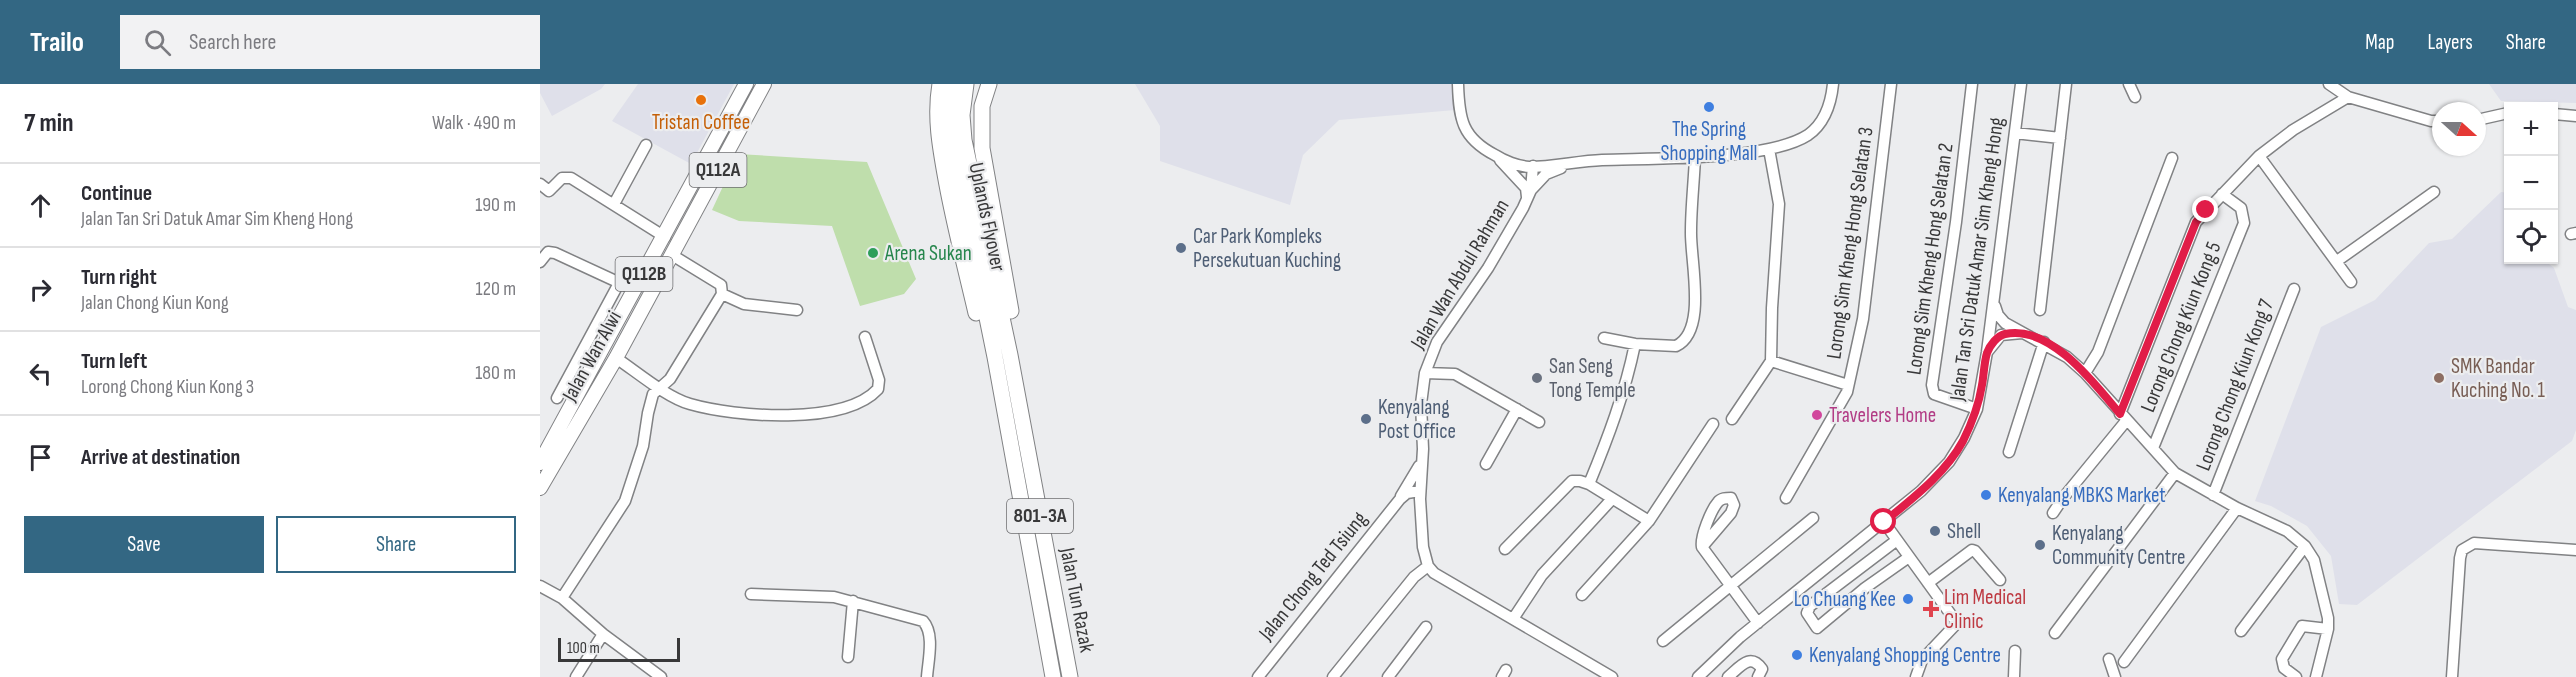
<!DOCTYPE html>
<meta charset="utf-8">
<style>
:root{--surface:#fff;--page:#f2f2f3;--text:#2b2b33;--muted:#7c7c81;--line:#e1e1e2;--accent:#336783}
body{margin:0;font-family:"Sofia Sans Condensed",sans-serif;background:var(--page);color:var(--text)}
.controls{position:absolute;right:18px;top:18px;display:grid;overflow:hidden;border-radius:0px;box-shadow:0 2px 4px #0004}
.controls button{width:54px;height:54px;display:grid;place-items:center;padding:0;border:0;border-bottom:2px solid var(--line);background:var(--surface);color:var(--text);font:30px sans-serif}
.compass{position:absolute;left:1892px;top:18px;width:54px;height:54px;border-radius:50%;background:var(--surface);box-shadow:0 2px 4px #0004;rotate:111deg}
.scale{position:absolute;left:18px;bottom:15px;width:122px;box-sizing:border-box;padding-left:6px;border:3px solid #383839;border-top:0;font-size:16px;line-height:21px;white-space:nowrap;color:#383839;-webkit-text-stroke:4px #ecedef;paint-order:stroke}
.stop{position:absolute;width:18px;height:18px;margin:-14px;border:4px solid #e11d48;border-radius:50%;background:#fff}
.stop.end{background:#e11d48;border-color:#fff;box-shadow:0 2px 6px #0008}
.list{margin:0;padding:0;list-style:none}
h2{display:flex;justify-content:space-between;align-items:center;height:78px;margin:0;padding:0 24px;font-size:26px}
h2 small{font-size:20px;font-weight:400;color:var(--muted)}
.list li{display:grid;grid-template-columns:39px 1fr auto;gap:18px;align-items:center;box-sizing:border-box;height:84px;padding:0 24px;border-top:2px solid var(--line)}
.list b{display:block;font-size:22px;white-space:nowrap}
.list p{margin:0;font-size:20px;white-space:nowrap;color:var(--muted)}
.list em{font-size:20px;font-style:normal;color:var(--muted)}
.actions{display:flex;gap:12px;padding:18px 24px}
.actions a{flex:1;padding:14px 0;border:2px solid var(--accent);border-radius:0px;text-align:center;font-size:21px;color:var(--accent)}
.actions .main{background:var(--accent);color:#fff}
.icon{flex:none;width:33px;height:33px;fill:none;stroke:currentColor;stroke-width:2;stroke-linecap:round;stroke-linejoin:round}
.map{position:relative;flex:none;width:2036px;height:593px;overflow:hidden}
header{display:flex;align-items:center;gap:36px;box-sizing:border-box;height:84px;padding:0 30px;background:var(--accent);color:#fff}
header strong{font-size:28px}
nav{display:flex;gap:33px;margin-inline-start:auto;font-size:21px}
.search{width:420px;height:54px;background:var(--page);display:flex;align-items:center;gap:15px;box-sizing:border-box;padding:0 21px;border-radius:0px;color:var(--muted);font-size:22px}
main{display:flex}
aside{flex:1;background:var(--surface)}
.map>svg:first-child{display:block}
</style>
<header>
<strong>Trailo</strong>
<div class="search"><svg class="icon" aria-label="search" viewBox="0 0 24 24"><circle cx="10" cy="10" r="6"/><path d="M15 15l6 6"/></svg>Search here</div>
<nav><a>Map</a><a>Layers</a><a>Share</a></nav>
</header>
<main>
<aside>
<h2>7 min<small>Walk · 490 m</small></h2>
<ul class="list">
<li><svg class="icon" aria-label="ahead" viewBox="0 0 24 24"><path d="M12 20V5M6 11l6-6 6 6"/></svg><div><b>Continue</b><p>Jalan Tan Sri Datuk Amar Sim Kheng Hong</p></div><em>190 m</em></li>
<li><svg class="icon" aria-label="right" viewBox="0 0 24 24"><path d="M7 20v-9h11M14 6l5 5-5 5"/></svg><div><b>Turn right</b><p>Jalan Chong Kiun Kong</p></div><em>120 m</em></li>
<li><svg class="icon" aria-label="left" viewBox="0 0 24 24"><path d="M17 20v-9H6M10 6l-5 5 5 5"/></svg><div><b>Turn left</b><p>Lorong Chong Kiun Kong 3</p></div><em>180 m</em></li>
<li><svg class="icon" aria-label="arrive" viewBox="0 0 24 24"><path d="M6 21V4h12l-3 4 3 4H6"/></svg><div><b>Arrive at destination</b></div></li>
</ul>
<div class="actions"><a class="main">Save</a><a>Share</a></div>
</aside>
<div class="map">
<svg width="2036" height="593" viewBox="0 0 2036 593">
<rect width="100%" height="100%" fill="#ecedef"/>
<!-- built -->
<path fill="#dfe0ea" d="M0,0h65l-4,5 -49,27 -12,-23z
M98,0h96l-43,80 -79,-43z
M595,0h318l2,26 -116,10 -36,35 -13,50 -130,-44v-35z
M1949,0h87v19l-75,-2z
M1961,108l7,1v67h36l10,8 14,39 8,3v120l-4,11 -215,164 -18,-1 -8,-48 -24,-30 -36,-20 -16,-5 66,-174 54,-27 54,-57 23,-4z"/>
<!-- green -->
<path fill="#bfdeac" d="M198,70l129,8 49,117 -12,15 -44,12 -28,-80 -93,-5 -27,-11z"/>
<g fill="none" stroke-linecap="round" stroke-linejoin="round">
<defs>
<path id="minor" d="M918,0c1,35 4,54 37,71 9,6 23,11 34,12 24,0 49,-6 73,-7 49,-2 166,1 206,-25 17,-12 23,-31 25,-51
M1432,0l-16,138 -24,163 2,9 43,15
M1589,0l6,13
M1789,0l19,13 83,24h10
M2014,30l22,2
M1937,36l31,-7
M1475,49l45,5
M1229,65l10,55 -7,104 -1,53 77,24
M1719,72l92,126
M960,76l26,28 1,9
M993,82l-2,24 -8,18 -35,60 -51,74 -12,31 -4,31 2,45 -3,50 3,48 5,19 6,7 178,104
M0,100l9,7 13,-13h9l94,59
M991,106l15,-16 15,-6
M74,120l32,-59
M2031,150l5,-1
M1797,177l97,-69
M0,178l8,-10 7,1 80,37
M182,210l22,10 53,6
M1455,222l3,9 7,8 62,34 18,16 90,100 62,35 50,23 18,15 9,14 14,58v11l-12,48
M1500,226l26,-226
M1064,254l31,6 41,2c32,-15 14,-86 15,-115 0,-24 3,-49 4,-74
M1448,267l13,-16 21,-2
M76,274c21,14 50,39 74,46 45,13 154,22 188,-15l1,-9 -14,-43
M885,289l30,1 84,48
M1545,289l13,-21 74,-194
M17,314l62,-115
M1580,330l76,-192 63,-66 34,-26 55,-33
M1192,335l39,-58
M1613,364l91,-225 -3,-15 -19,-14
M1469,368l35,-110
M946,380l31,-55
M1049,400c19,-46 36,-91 46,-140
M1673,411l81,-206
M861,412l18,-30
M1246,414l61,-106 16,-73 28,-235
M1513,429l10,-15 63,-77
M1344,438l73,101 -35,37 -6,17
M1357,456l-87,66 -3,7 10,15 48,-40 44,-31
M1162,463l29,-34 3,-8 -3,-7c-5,0 -10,0 -13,4 -7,8 -18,35 -16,45l56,76
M965,465l67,-68h8l9,3 60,37
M1388,499l44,-33 3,1 25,29
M0,502l22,12 41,36 58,43
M211,510l83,3 89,24c12,13 5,40 4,56
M1042,511l67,-74 64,-97
M22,514l63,-97 18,-55 5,-33 5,-19 17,-15 52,-85 -1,-9 -49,-30
M973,535l29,-44 70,-76
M1701,547l64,-85
M1515,549l120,-160
M1123,557l150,-123
M308,573l5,-56
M1569,575l6,18
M1584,578l113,-154
M36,593l27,-43
M718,593l142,-178 7,-6 13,-2
M793,593l81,-100 14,-11
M848,593l38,-50
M962,593l4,-7
M1158,593l42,-40 181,-146 28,-29 15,-24 13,-29 10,-57 34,-268
M1188,593c12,-10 22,-25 34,-8l-4,8
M1474,593l1,-26
M1756,593l-12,-9 -2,-9 20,-33 26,3
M1912,593l8,-119 2,-8 12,-7 102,7"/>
<path id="major" d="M0,379l206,-379
M0,404l76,-130 148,-274"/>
<path id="highway" d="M400,0c-6,34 1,68 7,101 8,43 19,85 29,128
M412,0l-3,29 2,28 44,216 58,320
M426,0l-4,31 2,25 46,215 60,322
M449,0l-7,22v42l29,163"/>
</defs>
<!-- minor casing -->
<use href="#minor" stroke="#818284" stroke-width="13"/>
<!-- major casing -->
<use href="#major" stroke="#818284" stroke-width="16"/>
<!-- highway casing -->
<use href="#highway" stroke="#818284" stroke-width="17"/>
<!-- minor -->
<use href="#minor" stroke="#fff" stroke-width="10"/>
<!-- major -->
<use href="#major" stroke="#fff" stroke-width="14"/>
<!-- highway -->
<use href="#highway" stroke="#fff" stroke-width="15"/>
</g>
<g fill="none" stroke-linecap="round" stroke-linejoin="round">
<!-- route -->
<path stroke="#e11d48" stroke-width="8" d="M1344,438c29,-24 61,-48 79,-81 9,-18 16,-37 19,-56 2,-11 2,-22 5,-32 3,-8 10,-17 18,-19 45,-10 90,50 115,80l76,-192 10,-12"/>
</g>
<!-- markers -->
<circle fill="#e8710a" stroke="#ecedef" stroke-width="2" cx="161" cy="16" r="6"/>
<g fill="#3f7fe0" stroke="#ecedef" stroke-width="2">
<circle cx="1169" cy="23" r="6"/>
<circle cx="1446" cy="411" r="6"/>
<circle cx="1368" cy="515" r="6"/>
<circle cx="1257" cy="571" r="6"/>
</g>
<g fill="#5c6f8a" stroke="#ecedef" stroke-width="2">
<circle cx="641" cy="164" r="6"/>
<circle cx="826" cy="335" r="6"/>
<circle cx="1395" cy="447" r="6"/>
<circle cx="1500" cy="461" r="6"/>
</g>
<circle fill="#2e9e5b" stroke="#ecedef" stroke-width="2" cx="333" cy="169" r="6"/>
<circle fill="#6b7280" stroke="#ecedef" stroke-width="2" cx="997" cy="294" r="6"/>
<circle fill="#8d6e63" stroke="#ecedef" stroke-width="2" cx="1899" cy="294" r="6"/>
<circle fill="#d1479c" stroke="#ecedef" stroke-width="2" cx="1277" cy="331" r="6"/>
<path fill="#e0444e" stroke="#ecedef" stroke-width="2" d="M1388 516h6v6h6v6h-6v6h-6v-6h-6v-6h6z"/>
<g text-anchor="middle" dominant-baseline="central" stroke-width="4.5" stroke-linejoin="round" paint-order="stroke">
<!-- shield labels -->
<g fill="#ecedef" stroke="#6e6e70" stroke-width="1.5">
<rect x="149.5" y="69" width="57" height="34" rx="4.5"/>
<rect x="75.5" y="173" width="57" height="34" rx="4.5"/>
<rect x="467" y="415" width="66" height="34" rx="4.5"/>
</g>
<g font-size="20" font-weight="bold" fill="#383839">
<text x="178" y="86">Q112A</text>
<text x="104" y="190">Q112B</text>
<text x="500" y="432">801-3A</text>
</g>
<!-- food labels -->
<g font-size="21" fill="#c56008" stroke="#ecedef">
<text x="161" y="38">Tristan Coffee</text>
</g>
<!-- shop labels -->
<g font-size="21" fill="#366cbe" stroke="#ecedef" text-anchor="start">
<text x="1169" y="45" text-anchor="middle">The Spring<tspan x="1169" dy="24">Shopping Mall</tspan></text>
<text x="1458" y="411">Kenyalang MBKS Market</text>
<text x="1356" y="515" text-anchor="end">Lo Chuang Kee</text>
<text x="1269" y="571">Kenyalang Shopping Centre</text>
</g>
<!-- street labels -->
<g font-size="21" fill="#383839" stroke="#ecedef">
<text transform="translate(447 133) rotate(78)">Uplands Flyover</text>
<text transform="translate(1310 159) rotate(-82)">Lorong Sim Kheng Hong Selatan 3</text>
<text transform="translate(1390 175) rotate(-82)">Lorong Sim Kheng Hong Selatan 2</text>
<text transform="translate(1437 175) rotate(-82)">Jalan Tan Sri Datuk Amar Sim Kheng Hong</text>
<text transform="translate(920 190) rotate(-59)">Jalan Wan Abdul Rahman</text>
<text transform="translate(1641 243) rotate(-68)">Lorong Chong Kiun Kong 5</text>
<text transform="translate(52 272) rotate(-61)">Jalan Wan Alwi</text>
<text transform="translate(1695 301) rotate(-69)">Lorong Chong Kiun Kong 7</text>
<text transform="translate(773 492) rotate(-51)">Jalan Chong Ted Tsiung</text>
<text transform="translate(537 516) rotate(79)">Jalan Tun Razak</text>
</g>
<!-- service labels -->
<g font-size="21" fill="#4e5e75" stroke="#ecedef" text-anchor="start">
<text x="653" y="152">Car Park Kompleks<tspan x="653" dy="24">Persekutuan Kuching</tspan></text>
<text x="838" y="323">Kenyalang<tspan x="838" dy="24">Post Office</tspan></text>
<text x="1407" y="447">Shell</text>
<text x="1512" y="449">Kenyalang<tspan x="1512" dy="24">Community Centre</tspan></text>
</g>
<!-- leisure labels -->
<g font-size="21" fill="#27864d" stroke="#ecedef" text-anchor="start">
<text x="345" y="169">Arena Sukan</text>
</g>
<!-- worship labels -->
<g font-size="21" fill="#5b616d" stroke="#ecedef" text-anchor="start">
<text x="1009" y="282">San Seng<tspan x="1009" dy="24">Tong Temple</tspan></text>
</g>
<!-- education labels -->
<g font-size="21" fill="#785e54" stroke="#ecedef" text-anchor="start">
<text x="1911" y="282">SMK Bandar<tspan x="1911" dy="24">Kuching No. 1</tspan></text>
</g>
<!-- hotel labels -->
<g font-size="21" fill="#b23c85" stroke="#ecedef" text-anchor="start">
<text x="1289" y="331">Travelers Home</text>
</g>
<!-- health labels -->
<g font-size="21" fill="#be3a42" stroke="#ecedef" text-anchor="start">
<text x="1404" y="513">Lim Medical<tspan x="1404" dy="24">Clinic</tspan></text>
</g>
</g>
</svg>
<div class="controls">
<button>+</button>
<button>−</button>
<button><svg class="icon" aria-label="locate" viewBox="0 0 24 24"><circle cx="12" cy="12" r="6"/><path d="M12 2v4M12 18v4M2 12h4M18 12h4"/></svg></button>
</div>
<svg class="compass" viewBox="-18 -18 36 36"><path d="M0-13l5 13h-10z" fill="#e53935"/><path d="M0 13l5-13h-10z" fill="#7c7c81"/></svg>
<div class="scale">100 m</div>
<div class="stop" style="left:1344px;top:438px"></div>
<div class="stop end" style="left:1666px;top:126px"></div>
</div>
</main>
